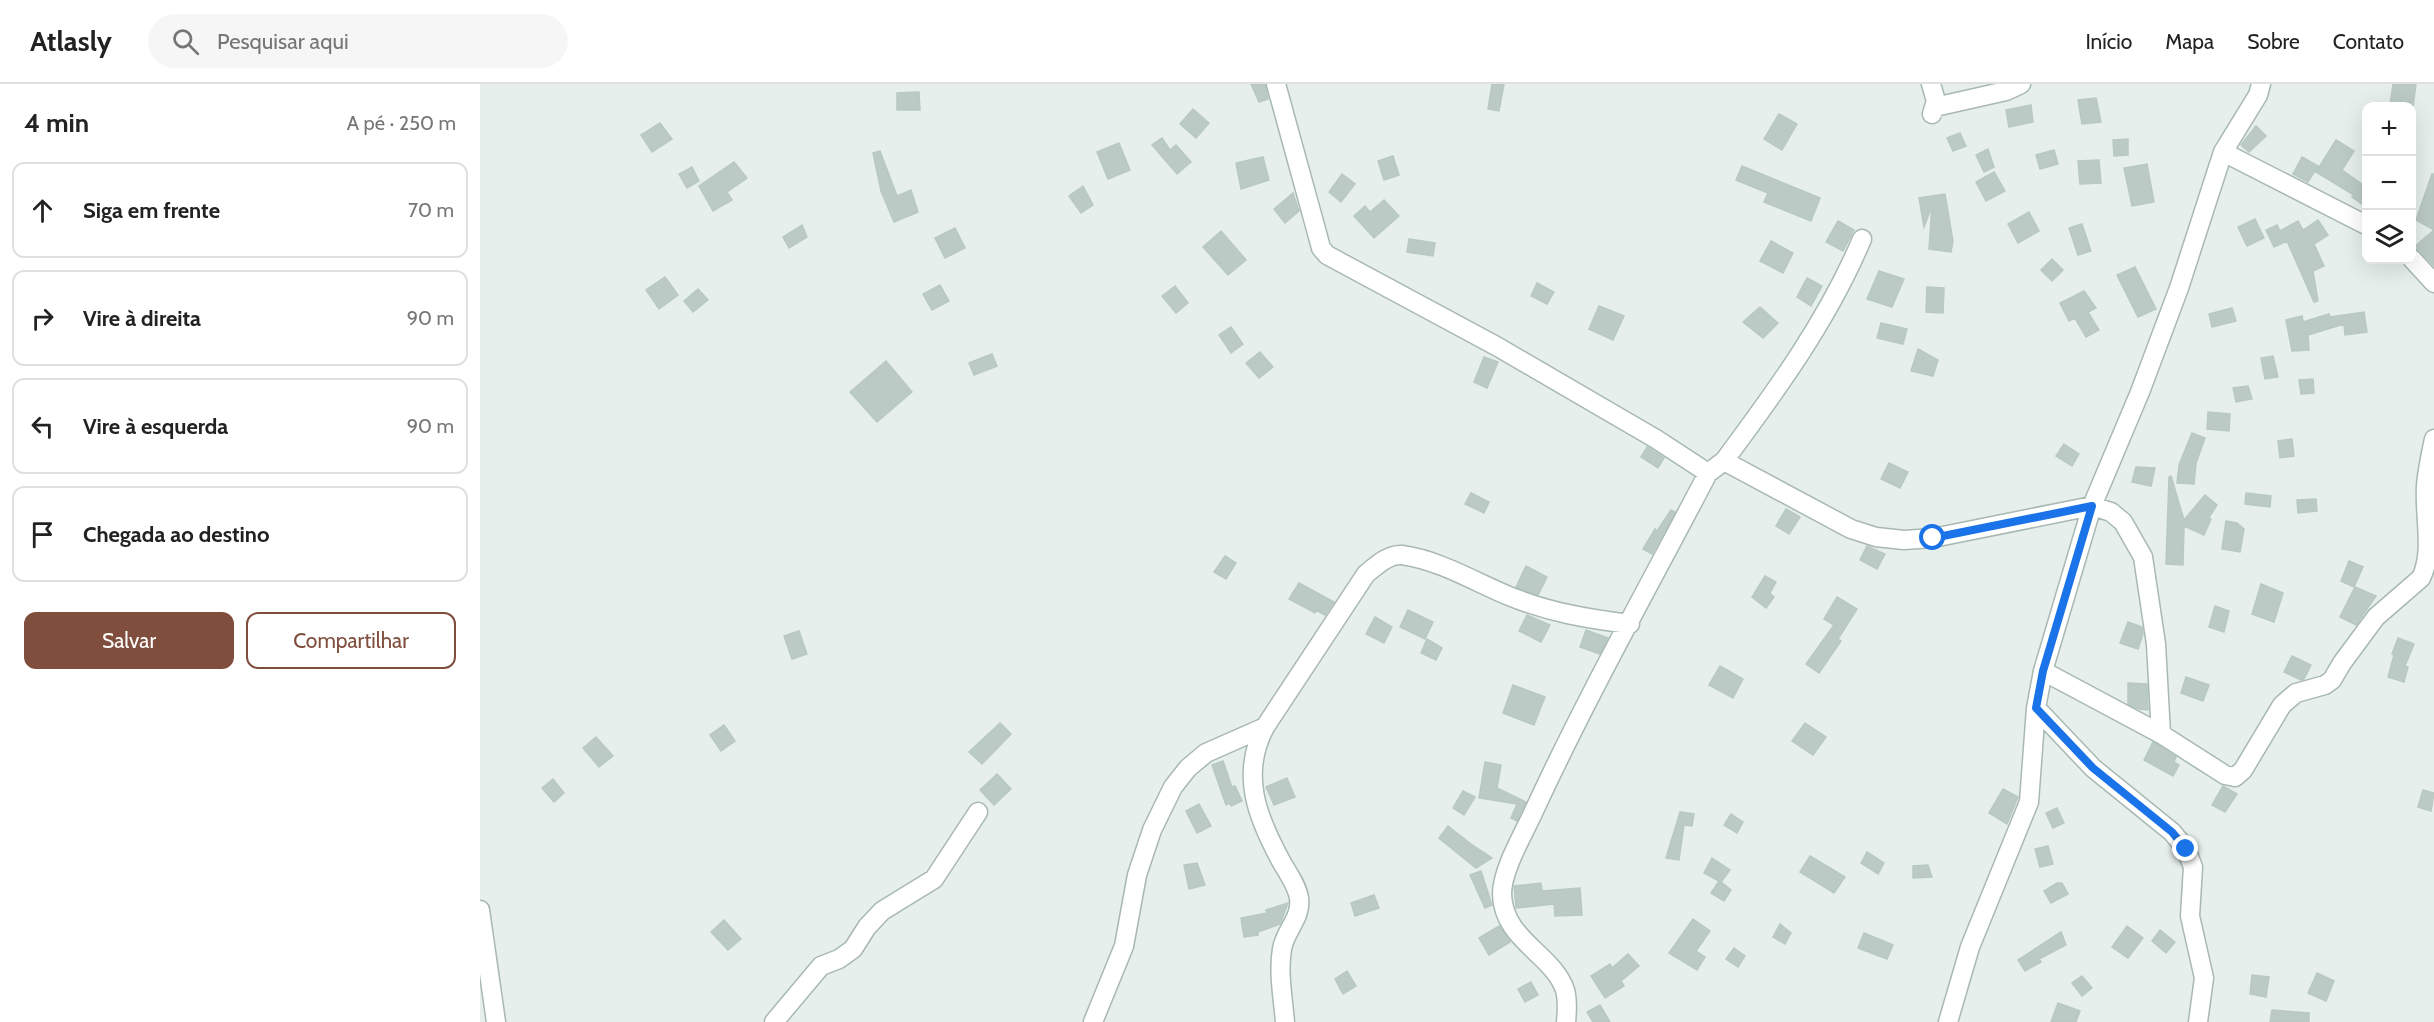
<!DOCTYPE html>
<html lang="pt">
<meta charset="utf-8">
<style>
:root{--surface:#fff;--page:#f6f6f6;--text:#222;--muted:#767676;--line:#e0e0e0;--accent:#804e3d}
body{margin:0;font-family:Cabin,sans-serif;background:var(--page);color:var(--text)}
.controls{position:absolute;right:18px;top:18px;display:grid;overflow:hidden;border-radius:12px;box-shadow:0 6px 24px #0002}
.controls button{width:54px;height:54px;display:grid;place-items:center;padding:0;border:0;border-bottom:2px solid var(--line);background:var(--surface);color:var(--text);font:30px sans-serif}
.stop{position:absolute;width:18px;height:18px;margin:-14px;border:4px solid #1a73e8;border-radius:50%;background:#fff}
.stop.end{background:#1a73e8;border-color:#fff;box-shadow:0 2px 6px #0008}
.list{margin:0;padding:0;list-style:none}
h2{display:flex;justify-content:space-between;align-items:center;height:78px;margin:0;padding:0 24px;font-size:26px}
h2 small{font-size:20px;font-weight:400;color:var(--muted)}
.list li{display:grid;grid-template-columns:39px 1fr auto;gap:18px;align-items:center;box-sizing:border-box;height:96px;margin:0 12px 12px;padding:0 12px;border:2px solid var(--line);border-radius:12px}
.list b{display:block;font-size:22px;white-space:nowrap}
.list em{font-size:20px;font-style:normal;color:var(--muted)}
.actions{display:flex;gap:12px;padding:18px 24px}
.actions a{flex:1;padding:14px 0;border:2px solid var(--accent);border-radius:12px;text-align:center;font-size:21px;color:var(--accent)}
.actions .main{background:var(--accent);color:#fff}
.icon{flex:none;width:33px;height:33px;fill:none;stroke:currentColor;stroke-width:2;stroke-linecap:round;stroke-linejoin:round}
.map{position:relative;flex:none;width:1954px;height:938px;overflow:hidden}
header{display:flex;align-items:center;gap:36px;box-sizing:border-box;height:84px;padding:0 30px;background:var(--surface);border-bottom:2px solid var(--line)}
header strong{font-size:28px}
nav{display:flex;gap:33px;margin-inline-start:auto;font-size:21px}
.search{width:420px;height:54px;background:var(--page);display:flex;align-items:center;gap:15px;box-sizing:border-box;padding:0 21px;border-radius:33px;color:var(--muted);font-size:22px}
main{display:flex}
aside{flex:1;background:var(--surface)}
.map>svg:first-child{display:block}
</style>
<header>
<strong>Atlasly</strong>
<div class="search"><svg class="icon" aria-label="search" viewBox="0 0 24 24"><circle cx="10" cy="10" r="6"/><path d="M15 15l6 6"/></svg>Pesquisar aqui</div>
<nav><a>Início</a><a>Mapa</a><a>Sobre</a><a>Contato</a></nav>
</header>
<main>
<aside>
<h2>4 min<small>A pé · 250 m</small></h2>
<ul class="list">
<li><svg class="icon" aria-label="ahead" viewBox="0 0 24 24"><path d="M12 20V5M6 11l6-6 6 6"/></svg><div><b>Siga em frente</b></div><em>70 m</em></li>
<li><svg class="icon" aria-label="right" viewBox="0 0 24 24"><path d="M7 20v-9h11M14 6l5 5-5 5"/></svg><div><b>Vire à direita</b></div><em>90 m</em></li>
<li><svg class="icon" aria-label="left" viewBox="0 0 24 24"><path d="M17 20v-9H6M10 6l-5 5 5 5"/></svg><div><b>Vire à esquerda</b></div><em>90 m</em></li>
<li><svg class="icon" aria-label="arrive" viewBox="0 0 24 24"><path d="M6 21V4h12l-3 4 3 4H6"/></svg><div><b>Chegada ao destino</b></div></li>
</ul>
<div class="actions"><a class="main">Salvar</a><a>Compartilhar</a></div>
</aside>
<div class="map">
<svg width="1954" height="938" viewBox="0 0 1954 938">
<rect width="100%" height="100%" fill="#e6efeb"/>
<!-- building -->
<path fill="#bbcac4" stroke="#b8c9c2" stroke-width="1.5" d="M771,0h14l3,15 -9,3z
M1012,0h12l-5,27 -11,-2z
M1913,0h23l-3,22h-23z
M439,8l1,18h-23v-17z
M1616,14l5,24 -19,2 -4,-24z
M1551,21l2,17 -24,5 -3,-17z
M713,25l16,14 -13,15 -16,-14z
M1299,30l18,10 -15,26 -18,-11z
M180,39l12,16 -20,13 -11,-17z
M1776,42l10,10 -17,16 -8,-7z
M1480,49l6,13 -13,5 -6,-13z
M682,54l8,12 6,-5 15,17 -14,12 -25,-29z
M1648,55v16l-14,1 -1,-16z
M1856,56l18,11 -12,19 20,14 5,-6v30l-15,-11 2,-2 -38,-23z
M639,59l11,27 -22,9 -11,-27z
M1508,65l6,18 -10,5 -8,-17z
M1574,66l4,14 -18,5 -4,-14z
M400,67l17,45 14,-6 7,22 -24,10 -13,-31 -8,-38z
M913,72l6,19 -15,5 -6,-19z
M783,73l6,23 -28,9 -5,-26z
M1822,73l16,9 -10,16 -15,-8z
M1619,76l2,23 -21,1 -2,-23z
M254,78l13,16 -20,14 5,8 -19,11 -14,-25z
M1667,80l7,38 -22,4 -8,-38z
M1262,82l78,32 -9,23 -47,-19 4,-9 -32,-13z
M212,83l7,14 -12,7 -8,-14z
M1514,88l11,19 -19,10 -10,-19z
M862,90l13,10 -14,18 -12,-10z
M1952,90h2v92l-14,-15 -7,-3 21,-18 -18,-10z
M603,102l10,19 -12,8 -12,-17z
M813,109l6,18 -14,12 -11,-14z
M1465,110l8,47 -2,11 -22,-3 3,-43 -8,21 -5,-29z
M904,116l15,16 -25,22 -20,-22 11,-10 5,6z
M1549,128l10,19 -21,12 -10,-19z
M1775,135l9,19 -17,8 -9,-19z
M1838,136l10,15 -14,9 10,22 -11,5 5,30 -4,1 -27,-61 -13,6 -8,-17 11,-5 3,6 18,-10 5,9z
M1358,137l16,9 -11,21 -17,-9z
M1602,140l9,27 -13,4 -9,-27z
M322,141l5,12 -18,11 -6,-11z
M475,144l10,20 -20,10 -10,-20z
M741,147l25,29 -18,15 -25,-28z
M929,155l26,4 -2,13 -26,-4z
M1291,157l22,12 -10,20 -23,-12z
M1572,175l11,11 -11,11 -11,-11z
M1655,183l21,42 -18,8 -21,-42z
M1399,187l25,8 -12,28 -25,-8z
M185,193l13,18 -19,14 -13,-19z
M1327,194l15,8 -11,20 -14,-9z
M1057,199l17,9 -7,12 -16,-8z
M460,201l9,16 -17,9 -9,-16z
M695,202l13,17 -12,10 -14,-17z
M1447,203l17,1 -1,25 -17,-1z
M218,205l10,11 -15,12 -9,-11z
M1604,207l12,17 -8,4 11,18 -13,7 -11,-19 -6,3 -9,-18z
M1119,222l25,10 -11,24 -24,-11z
M1280,223l18,16 -15,15 -20,-16z
M1752,224l4,13 -24,6 -3,-13z
M1884,228l3,20 -22,3 -1,-11 -36,11 1,15 -17,1 -6,-31 16,-4 1,6 26,-8 1,3z
M1401,239l26,6 -4,15 -26,-6z
M751,243l12,17 -12,9 -12,-18z
M1438,265l20,11 -5,16 -22,-5z
M780,268l13,15 -14,11 -13,-15z
M512,270l5,12 -23,9 -5,-12z
M1793,272l5,21 -13,2 -4,-21z
M1004,273l14,5 -11,26 -13,-6z
M406,277l26,31 -35,30 -27,-30z
M1833,295l1,14 -13,1 -2,-14z
M1768,302l4,13 -16,3 -3,-14z
M1728,328l22,2 -1,17 -22,-2z
M1712,349l13,5 -9,25 -2,21 -17,-1 2,-18z
M1812,355l2,17 -14,2 -2,-17z
M1584,360l15,10 -7,12 -16,-10z
M1167,363l17,11 -6,10 -17,-11z
M1409,379l19,9 -8,16 -19,-9z
M1656,383l19,1 -4,18 -19,-4z
M1691,392l13,44 21,-25 12,10 -9,14h3l-7,16 -20,-9 -1,39 -17,-1 3,-87z
M991,409l18,9 -5,11 -19,-9z
M1766,409l25,3 -1,11 -25,-3z
M1836,415l1,12 -19,2 -1,-13z
M1306,425l14,8 -11,17 -13,-8z
M1191,426l4,2 -23,42 -9,-5 12,-20 2,2z
M1746,437l11,2 7,6 -4,23 -18,-3z
M1387,462l18,8 -8,15 -17,-9z
M745,472l11,7 -10,16 -12,-7z
M1869,477l14,6 -9,20 -13,-6z
M1046,482l21,11 -9,18 -22,-8z
M1285,492l11,6 -6,11 4,4 -8,11 -14,-11z
M819,499l35,19 -9,13 -9,-5 -1,3 -26,-14z
M1781,500l22,9 -9,29 -22,-8z
M1875,503l21,9 -20,29 -16,-8z
M1357,513l20,12 -19,30 3,2 -22,32 -13,-9 28,-39 -10,-6z
M1735,522l14,5 -5,21 -15,-5z
M928,526l25,12 -8,17 -25,-12z
M1047,531l23,10 -9,17 -22,-11z
M895,533l17,10 -8,16 -18,-9z
M1648,538l14,5 1,7 -5,15 -18,-6z
M1106,546l22,8 -8,16 -20,-7z
M319,547l8,23 -15,5 -8,-23z
M1918,554l16,6 -9,22 3,1 -4,15 -16,-5 6,-22 -2,-1z
M947,555l15,9 -6,12 -15,-7z
M1812,572l19,9 -7,14 -3,1 -17,-8z
M1240,582l23,13 -10,19 -24,-13z
M1706,593l23,8 -6,16 -22,-8z
M1648,599l19,1 1,26 -9,-1 -11,-5z
M1033,601l32,12 -11,28 -31,-12z
M520,639l11,11 -29,30 -13,-12z
M1325,639l21,14 -13,18 -21,-14z
M244,641l11,16 -14,10 -11,-16z
M116,653l17,19 -14,11 -16,-19z
M1673,658l23,15 -2,5 5,3 -6,11 -29,-16z
M743,677l9,26 3,-1 7,15 -11,5 -1,-3 -4,2 -14,-40z
M1005,678l16,3 -4,23 29,14 -9,19 -6,-3 6,-14 -38,-6z
M517,690l14,15 -17,16 -14,-15z
M807,694l8,19 -21,8 -8,-18z
M73,695l11,14 -10,9 -12,-14z
M1743,702l14,8 -12,18 -13,-7z
M1523,705l15,8 -11,27 -18,-11z
M1943,706l11,3 -3,18 -13,-4z
M983,707l12,6 -11,18 -11,-7z
M719,720l12,22 -14,7 -11,-22z
M1577,724l7,15 -11,5 -7,-15z
M1200,728l14,2 -2,12 -8,-1 -5,35 -13,-2z
M1251,730l12,8 -6,11 -13,-8z
M968,742l23,18 21,14 -16,10 -37,-30z
M1568,762l5,18 -13,3 -5,-18z
M1387,768l17,11 -6,11 -17,-11z
M1330,772l35,21 -11,16 -34,-21z
M1232,774l18,12 -9,12 10,8 -7,11 -13,-8 8,-12 -15,-8z
M717,779l8,22 -16,4 -5,-24z
M1448,781l4,12 -19,1v-12z
M1001,787l11,34 -7,3 -15,-33z
M1061,799l1,8 38,-3 2,27 -27,1 -1,-12 -38,4 -2,-22z
M1577,799h5l6,11 -17,9 -7,-12z
M894,811l5,13 -24,8 -4,-13z
M808,819l-8,21 -22,8v3l-14,2 -3,-19 26,-5 -1,-3z
M1213,835l17,12 -14,20 9,6 -8,13 -28,-17z
M244,836l17,19 -13,11 -17,-18z
M1300,840l11,9 -6,11 -12,-7z
M1019,842l11,16 -21,13 -10,-17z
M1647,842l16,12 -15,20 -16,-11z
M1680,846l15,12 -9,11 -14,-12z
M1581,848l5,13 -27,14 2,3 -16,9 -7,-11z
M1384,849l29,12 -6,14 -29,-11z
M1254,864l11,8 -7,11 -12,-8z
M1148,870l11,12 -18,15 3,5 -19,12 -14,-22 19,-12 2,4z
M867,887l9,15 -13,8 -8,-15z
M1837,889l17,8 -8,20 -18,-8z
M1772,891l17,2 -3,20 -16,-3z
M1602,892l10,12 -10,8 -10,-13z
M1051,898l7,13 -13,7 -7,-13z
M1578,919l22,8 -4,11h-25z
M1120,921l10,17h-17l-6,-10z
M1792,926l37,3v9h-39z"/>
<g fill="none" stroke-linecap="round" stroke-linejoin="round">
<defs>
<path id="street" d="M796,0l41,149 4,15 6,7 171,92 158,92 52,34
M1451,0l5,17 -4,13
M1455,23l71,-16 15,-7
M1743,68l143,73
M1932,175l22,24
M1244,377l127,68 25,8 28,3 29,-2 159,-32 19,6 12,10 20,35 13,87 5,90
M1563,587l118,63 64,41 10,2 8,-7 39,-65 14,-12 29,-8 7,-5 10,-17 34,-46 45,-39c13,-26 3,-62 5,-92 1,-16 5,-32 8,-47
M1556,624l57,60 79,64 14,17 7,18 -3,49 14,62 -6,44
M0,826l16,112
M294,938l47,-56 18,-7 14,-10 14,-22 15,-16 52,-32 44,-67
M613,938l31,-76 13,-71 15,-45 21,-43 15,-19 18,-15 59,-26
M805,938c-2,-24 -7,-49 -3,-73 3,-19 20,-31 17,-51 -2,-13 -12,-26 -18,-37 -24,-44 -41,-87 -16,-134l101,-153c10,-8 22,-20 36,-19 37,5 73,27 107,41 39,16 79,23 121,28
M1086,938c1,-10 2,-21 -1,-32 -12,-36 -62,-50 -63,-96 0,-24 21,-59 31,-81 53,-115 116,-227 175,-340l16,-12c52,-70 104,-141 138,-222
M1468,938l22,-75 59,-145 7,-94 7,-37 49,-165 48,-114 39,-104 44,-136 35,-57 3,-11"/>
</defs>
<!-- street casing -->
<use href="#street" stroke="#a8b8b2" stroke-width="21"/>
<!-- street -->
<use href="#street" stroke="#fff" stroke-width="18"/>
</g>
<g fill="none" stroke-linecap="round" stroke-linejoin="round">
<!-- route -->
<path stroke="#1a73e8" stroke-width="8" d="M1453,454l159,-32 -49,165 -7,37 57,60 79,64 14,17"/>
</g>
</svg>
<div class="controls">
<button>+</button>
<button>−</button>
<button><svg class="icon" aria-label="layers" viewBox="0 0 24 24"><path d="M12 4l9 5-9 5-9-5zM3 14l9 5 9-5"/></svg></button>
</div>
<div class="stop" style="left:1453px;top:454px"></div>
<div class="stop end" style="left:1706px;top:765px"></div>
</div>
</main>
